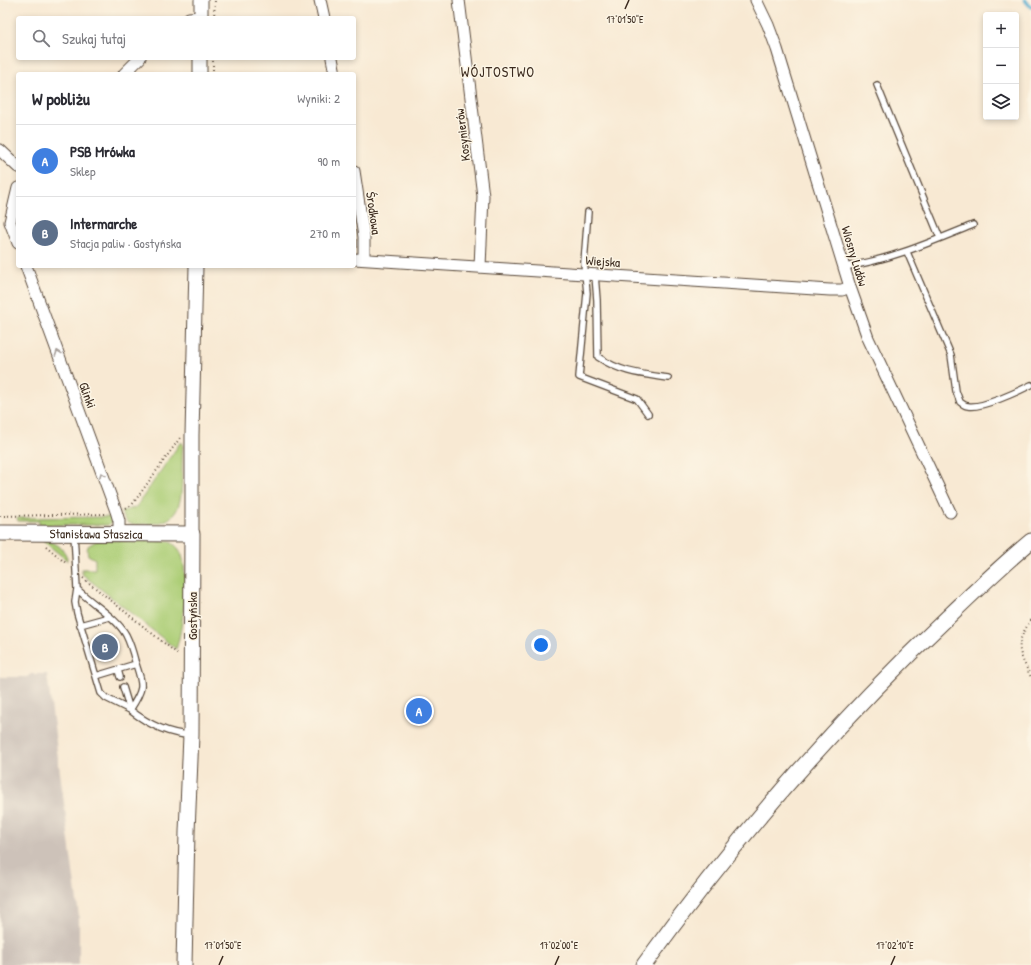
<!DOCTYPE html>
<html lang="pl">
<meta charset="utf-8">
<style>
:root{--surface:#fff;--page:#f2f2f3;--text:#2b2b33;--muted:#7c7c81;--line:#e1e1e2;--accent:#db2777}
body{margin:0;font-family:"Patrick Hand",sans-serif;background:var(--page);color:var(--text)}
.controls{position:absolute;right:12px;top:12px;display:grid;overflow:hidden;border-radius:4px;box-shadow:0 2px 6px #0003}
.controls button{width:36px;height:36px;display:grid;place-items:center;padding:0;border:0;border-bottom:1px solid var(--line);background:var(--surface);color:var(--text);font:20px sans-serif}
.you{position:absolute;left:541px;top:645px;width:14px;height:14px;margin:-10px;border:3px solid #fff;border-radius:50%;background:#1a73e8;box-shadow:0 0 0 6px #1a73e833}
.badge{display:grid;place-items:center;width:26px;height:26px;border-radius:50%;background:var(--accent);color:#fff;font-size:13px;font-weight:700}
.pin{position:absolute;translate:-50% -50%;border:2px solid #fff;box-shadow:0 1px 4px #0006}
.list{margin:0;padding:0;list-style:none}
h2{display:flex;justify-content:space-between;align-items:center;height:52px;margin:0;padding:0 16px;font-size:17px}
h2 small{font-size:13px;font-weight:400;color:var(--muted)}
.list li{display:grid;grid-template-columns:26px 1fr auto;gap:12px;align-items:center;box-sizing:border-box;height:72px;padding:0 16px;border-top:1px solid var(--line)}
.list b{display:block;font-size:15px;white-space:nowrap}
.list p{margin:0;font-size:13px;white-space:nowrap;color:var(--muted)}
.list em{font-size:13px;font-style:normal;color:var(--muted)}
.icon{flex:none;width:22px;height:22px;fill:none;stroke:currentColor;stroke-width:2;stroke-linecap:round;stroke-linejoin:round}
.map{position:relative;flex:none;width:1031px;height:965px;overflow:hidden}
.search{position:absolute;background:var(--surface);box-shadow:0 2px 6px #0003;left:16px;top:16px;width:340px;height:44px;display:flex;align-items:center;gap:10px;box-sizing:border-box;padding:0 14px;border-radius:4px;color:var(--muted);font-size:15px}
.panel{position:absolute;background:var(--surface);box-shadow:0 2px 6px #0003;left:16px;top:72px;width:340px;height:196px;border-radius:4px}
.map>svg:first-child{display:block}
</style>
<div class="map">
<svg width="1031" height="965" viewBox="0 0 1031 965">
<rect width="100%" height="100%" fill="#fcf5e5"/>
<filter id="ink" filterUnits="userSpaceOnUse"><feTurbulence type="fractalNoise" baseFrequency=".025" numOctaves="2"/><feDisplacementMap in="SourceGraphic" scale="8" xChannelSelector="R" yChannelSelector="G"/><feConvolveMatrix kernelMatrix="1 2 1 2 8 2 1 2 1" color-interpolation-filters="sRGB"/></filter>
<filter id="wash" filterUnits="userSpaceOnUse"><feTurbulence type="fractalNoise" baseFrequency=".012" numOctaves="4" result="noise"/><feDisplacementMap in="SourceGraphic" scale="16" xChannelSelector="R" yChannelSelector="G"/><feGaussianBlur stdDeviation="0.9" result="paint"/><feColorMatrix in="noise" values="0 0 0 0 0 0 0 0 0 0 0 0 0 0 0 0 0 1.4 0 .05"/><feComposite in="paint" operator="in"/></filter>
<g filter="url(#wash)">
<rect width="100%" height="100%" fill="#f8e9d3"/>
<!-- industrial -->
<path fill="#cdc2b9" d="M31,674h16l32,243v48h-79v-288h27z"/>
<!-- green -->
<path fill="#abcd75" stroke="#737c4a" d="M180,443h3c-1,12 -1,24 -1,37 -1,28 -5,44 -37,44 -14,1 -18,2 -24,-12l15,-5z
M114,515l-1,6 -5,4h-69v-4h-21l-1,-3 93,-1z
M42,540c13,1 23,8 26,21z
M103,540l65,1c5,2 9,5 12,10 10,17 3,79 -4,98l-94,-75v-5h13v-10l-7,-4 -1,-5 1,-4 8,-5z"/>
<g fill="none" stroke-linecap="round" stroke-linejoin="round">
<!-- stream -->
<path stroke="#52abcf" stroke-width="3.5" d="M1025,0l6,7"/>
</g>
</g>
<g filter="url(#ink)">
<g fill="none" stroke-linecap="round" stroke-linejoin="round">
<defs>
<path id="service" d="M877,85l63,153
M588,212l-4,51 3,30 -8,84 58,22 11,15
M907,252l44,103 5,36 4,11c3,2 5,4 8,4 13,3 51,-15 63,-21
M844,267c46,-7 87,-25 129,-42
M595,275l2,25 1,57c24,16 43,17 70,21
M74,533l3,56c15,15 39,28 49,46 4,8 7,18 9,26 8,25 10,26 -5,49 18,14 37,24 60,25
M77,589l-2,13 2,11 24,80 5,5 24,12
M80,625l29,-8
M118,670l2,7
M96,676l40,-12
M123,687l7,23"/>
<path id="minor" d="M320,0l4,18
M459,0l24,196 -3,71
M756,0l12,25 9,24 73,238 18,51 82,174
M189,18l12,-1
M332,58l3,16
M124,74l16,-16
M0,150l18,17
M354,171l10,66v22
M18,188l-8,34 8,21
M354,259l476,31h12l8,-3
M26,266l90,245 3,10v13"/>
<path id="tertiary" d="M201,18v-18
M200,74v-16
M192,534v-99l4,-169"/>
<g id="secondary">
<path id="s1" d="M0,533l192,1 -1,201 -4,97 -3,133"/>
<path d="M644,965c90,-125 192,-242 304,-348 27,-26 54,-52 83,-76"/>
</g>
</defs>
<!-- service casing -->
<use href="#service" stroke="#574739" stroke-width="8"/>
<!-- minor casing -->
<use href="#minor" stroke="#574739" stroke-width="13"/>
<!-- tertiary casing -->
<use href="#tertiary" stroke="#574739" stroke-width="15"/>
<!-- secondary casing -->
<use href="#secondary" stroke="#574739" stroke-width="17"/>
<!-- path -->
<path stroke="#574739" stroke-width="2" stroke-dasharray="1 3" stroke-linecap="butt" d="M214,18l1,-18
M213,74v-16
M126,508l6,-3 48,-67
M0,516l107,-2
M46,546l21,18
M83,578l96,77
M1031,620c-17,25 -13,31 0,57"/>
<!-- service -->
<use href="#service" stroke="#fff" stroke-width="5.5"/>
<!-- minor -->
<use href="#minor" stroke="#fff" stroke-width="11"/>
<!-- tertiary -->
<use href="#tertiary" stroke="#fff" stroke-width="13"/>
<!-- secondary -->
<use href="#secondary" stroke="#fff" stroke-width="15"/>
</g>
<!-- one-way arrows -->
<defs><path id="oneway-chevron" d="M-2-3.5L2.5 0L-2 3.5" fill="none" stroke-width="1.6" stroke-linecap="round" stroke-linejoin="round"/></defs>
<g stroke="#a79f9a">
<use href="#oneway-chevron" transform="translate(58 353) rotate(-110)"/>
<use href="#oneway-chevron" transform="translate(102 475) rotate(-110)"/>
</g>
</g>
<!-- ticks -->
<path fill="none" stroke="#3b2a1e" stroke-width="1.5" d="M625,9l4,-9M219,965l4,-9M555,965l4,-9M891,965l4,-9"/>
<g text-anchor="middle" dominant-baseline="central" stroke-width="3" stroke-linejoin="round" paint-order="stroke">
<!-- street labels -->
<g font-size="13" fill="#3b2a1e" stroke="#fcf5e5">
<text transform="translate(462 135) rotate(-97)">Kosynierów</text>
<text transform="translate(374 213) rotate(82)">Środkowa</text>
<text transform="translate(855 256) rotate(73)">Wiosny Ludów</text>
<text transform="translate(603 261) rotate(4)">Wiejska</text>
<text transform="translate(88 395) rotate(70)">Glinki</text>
<text stroke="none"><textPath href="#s1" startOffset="96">Stanisława Staszica</textPath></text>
<text transform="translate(192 616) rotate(-90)">Gostyńska</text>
</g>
<!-- neighbourhood labels -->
<g font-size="14" letter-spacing="1" fill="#3b2a1e" stroke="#fcf5e5">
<text x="498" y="71">WÓJTOSTWO</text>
</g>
</g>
<g font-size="10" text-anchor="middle" fill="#3b2a1e" stroke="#fcf5e5" stroke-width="3" stroke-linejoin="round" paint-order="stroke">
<text x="625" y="23">17°01'50"E</text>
<text x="223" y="949">17°01'50"E</text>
<text x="559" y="949">17°02'00"E</text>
<text x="895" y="949">17°02'10"E</text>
</g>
</svg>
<div class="controls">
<button>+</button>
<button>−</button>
<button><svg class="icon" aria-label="layers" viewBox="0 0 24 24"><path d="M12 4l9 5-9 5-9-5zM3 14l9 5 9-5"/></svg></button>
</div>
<div class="you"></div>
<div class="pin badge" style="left:419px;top:711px;background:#3f7fe0">A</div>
<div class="pin badge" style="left:105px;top:647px;background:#5c6f8a">B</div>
<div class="search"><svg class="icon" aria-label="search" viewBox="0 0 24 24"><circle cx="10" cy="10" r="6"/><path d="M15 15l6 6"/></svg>Szukaj tutaj</div>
<section class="panel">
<h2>W pobliżu<small>Wyniki: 2</small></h2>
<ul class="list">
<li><span class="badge" style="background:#3f7fe0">A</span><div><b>PSB Mrówka</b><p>Sklep</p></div><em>90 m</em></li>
<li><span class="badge" style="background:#5c6f8a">B</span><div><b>Intermarche</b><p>Stacja paliw · Gostyńska</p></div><em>270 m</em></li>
</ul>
</section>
</div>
